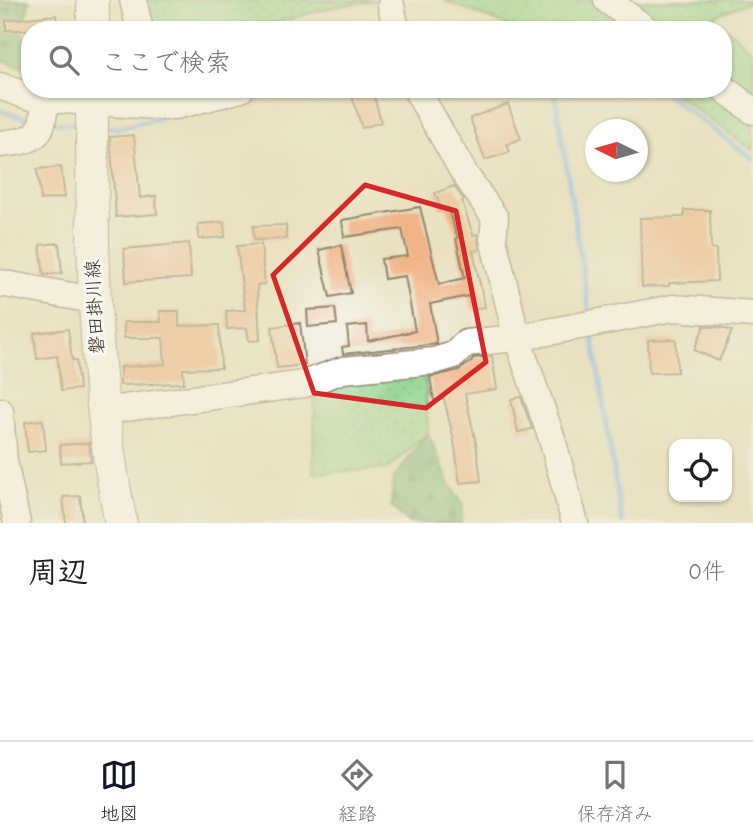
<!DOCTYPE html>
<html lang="ja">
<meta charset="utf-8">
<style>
:root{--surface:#fff;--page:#f2f2f2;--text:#202124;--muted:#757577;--line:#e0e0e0;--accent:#111827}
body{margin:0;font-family:"Comic Neue","Klee One",sans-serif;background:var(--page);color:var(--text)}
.controls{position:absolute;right:21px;bottom:21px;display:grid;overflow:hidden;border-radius:14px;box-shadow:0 2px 5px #0004}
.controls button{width:63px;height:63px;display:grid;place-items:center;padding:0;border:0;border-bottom:2px solid var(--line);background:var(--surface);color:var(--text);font:35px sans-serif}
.compass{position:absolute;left:585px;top:119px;width:63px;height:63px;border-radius:50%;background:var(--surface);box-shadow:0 2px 5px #0004;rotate:275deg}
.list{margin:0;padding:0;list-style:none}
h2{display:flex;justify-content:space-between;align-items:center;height:91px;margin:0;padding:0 28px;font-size:30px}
h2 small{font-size:23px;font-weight:400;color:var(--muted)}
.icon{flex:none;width:38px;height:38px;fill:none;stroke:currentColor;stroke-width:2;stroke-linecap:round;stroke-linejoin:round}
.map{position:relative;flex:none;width:753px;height:523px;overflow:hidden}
.search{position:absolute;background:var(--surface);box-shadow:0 2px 5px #0004;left:21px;right:21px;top:21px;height:77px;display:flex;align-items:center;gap:18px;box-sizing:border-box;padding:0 24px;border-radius:28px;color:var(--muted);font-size:26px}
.sheet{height:217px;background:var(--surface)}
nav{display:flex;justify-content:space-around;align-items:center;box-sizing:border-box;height:98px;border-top:2px solid var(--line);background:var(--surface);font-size:19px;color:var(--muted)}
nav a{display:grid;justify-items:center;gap:4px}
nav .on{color:var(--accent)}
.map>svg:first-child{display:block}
</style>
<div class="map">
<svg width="753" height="523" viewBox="0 0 753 523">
<defs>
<pattern id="grass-dots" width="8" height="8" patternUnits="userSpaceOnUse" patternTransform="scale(1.75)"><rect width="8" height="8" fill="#90d48e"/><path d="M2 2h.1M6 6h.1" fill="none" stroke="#7db67a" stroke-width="1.8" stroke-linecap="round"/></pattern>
<pattern id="forest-firs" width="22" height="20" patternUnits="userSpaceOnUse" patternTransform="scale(1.75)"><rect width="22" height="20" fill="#74b679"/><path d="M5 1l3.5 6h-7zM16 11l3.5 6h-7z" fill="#609463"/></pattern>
</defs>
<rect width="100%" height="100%" fill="#f6f6f2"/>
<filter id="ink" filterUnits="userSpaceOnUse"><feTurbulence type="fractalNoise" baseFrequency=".0143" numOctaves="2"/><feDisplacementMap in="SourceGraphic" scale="14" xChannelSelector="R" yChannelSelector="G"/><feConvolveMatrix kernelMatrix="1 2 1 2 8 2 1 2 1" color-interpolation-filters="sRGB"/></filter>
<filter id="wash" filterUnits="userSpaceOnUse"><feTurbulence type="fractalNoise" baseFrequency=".00686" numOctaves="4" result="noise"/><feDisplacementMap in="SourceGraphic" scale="28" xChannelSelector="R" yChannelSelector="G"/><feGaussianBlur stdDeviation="1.57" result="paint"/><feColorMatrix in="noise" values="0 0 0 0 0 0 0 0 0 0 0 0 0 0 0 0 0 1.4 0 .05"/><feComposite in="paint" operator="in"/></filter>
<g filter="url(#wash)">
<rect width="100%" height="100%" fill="#e9e1bf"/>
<!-- grass -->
<path fill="url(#grass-dots)" stroke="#667f56" stroke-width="2" d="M139,0h240l-46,7 -84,23h-101z
M443,0h310l-40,17 40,34v99l-86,-61h56v-59h-205z
M425,362l3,71 -41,36 -74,4 2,-93z"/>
<!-- forest -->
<path fill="url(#forest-firs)" stroke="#58704c" stroke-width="2" d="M0,0h30l-8,32 8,21v17l-30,-11z
M428,433l21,50 14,22 -2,18h-52l-18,-17 2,-27z"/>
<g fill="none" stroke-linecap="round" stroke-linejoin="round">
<!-- stream -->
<path stroke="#7fb4ed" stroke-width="5" d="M553,89l3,11 34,217
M659,89l94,70
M246,97l29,-8
M0,111l34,9
M51,122l32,3
M103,127l16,1 43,-10
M592,331l30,192"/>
</g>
<g id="blocks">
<!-- building -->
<path fill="#f1b486" d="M56,15l1,15h-51v-10z
M363,89h9l9,33 -19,6 -11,-35z
M508,104l13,35 -14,5 3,8 -25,8 -15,-42z
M134,135l6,63 16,-2 1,18 -41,3 -6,-80z
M61,167l4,30 -24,3 -4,-31z
M454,186l10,14 -2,1 11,34 5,-1 1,16 -6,1 12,56 -12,3 -4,-14 -39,8 7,40 -94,10 -1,-7 7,-1 -2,-19 20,-2 1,16 47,-10 -10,-55 -21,3 -3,-20 27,-3 -6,-27 -58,8 -2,-17 78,-13 19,77 26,-6 -9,-39 2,-1 -11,-31 -6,2 -6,-16z
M684,210h26l1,39h5l1,32 -48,2v3l-27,1 -2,-69 44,-1z
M224,222l1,15 -26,2 -1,-15z
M286,225v14l-32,1 -1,-14z
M59,243l3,30 -18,2 -4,-30z
M189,243l2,35 -65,4 -2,-33z
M261,244l4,40 -8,1 3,55 -11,1 -2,-13 -20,1 -1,-18 19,-1 -8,-64z
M341,245l10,48 -21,4 -11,-47z
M335,308l2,16 -29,3 -1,-17z
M160,311h19v15l40,-1 2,43 -38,1 1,14 -64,2v-18l45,-3 -2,-26h-39v-16h37z
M300,323l5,42 -28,3 -5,-41z
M704,326l19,2 9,3 -13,30 -25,-11z
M68,329l4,31h4l3,29 -18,2 -4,-35 -20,3 -3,-26z
M676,339l1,33 -28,1 -1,-33z
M492,356l5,33 -32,5 11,49 5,38 -21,2 -6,-42 -10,-42 -10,2 -4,-24 29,-7 12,-8 2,-4z
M521,397l11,32 -14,3 -7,-33z
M43,420l3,30 -18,2 -3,-30z
M89,443l2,18 -30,2 -1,-18z
M80,496l3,27h-17l-3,-26z"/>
</g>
</g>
<g filter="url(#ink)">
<use href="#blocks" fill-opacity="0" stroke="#92866e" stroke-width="2"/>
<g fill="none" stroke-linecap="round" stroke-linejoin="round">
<defs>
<path id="minor" d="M133,0l7,30
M607,0l40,30
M391,5l5,25
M0,86l27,10 18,3 113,7h18l65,-17
M723,88l30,23
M416,89l48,84 31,45 -2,21 24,99 35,101 23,84
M0,144c38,-4 43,-7 45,-45
M0,283l93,17
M0,411l4,51 13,61
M102,411l202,-27 39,-14 91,-9 20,-6 12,-12 51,-5 156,-30 80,6"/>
<path id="major" d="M93,30v-30
M92,89c0,148 -1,289 29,434"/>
</defs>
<!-- minor casing -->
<use href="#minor" stroke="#92866e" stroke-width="29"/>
<!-- major casing -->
<use href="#major" stroke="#92866e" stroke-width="34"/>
<!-- minor -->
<use href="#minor" stroke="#fff" stroke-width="26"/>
<!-- major -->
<use href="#major" stroke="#fff" stroke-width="32"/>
</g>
</g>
<!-- marked area -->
<path d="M0 0H753V523H0ZM365,185l91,26 30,151 -60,46 -112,-15 -41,-118z" fill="#e9e1bf" fill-opacity=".55" fill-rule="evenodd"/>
<path fill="none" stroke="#d62828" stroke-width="5" stroke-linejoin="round" d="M365,185l91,26 30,151 -60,46 -112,-15 -41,-118z"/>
<g text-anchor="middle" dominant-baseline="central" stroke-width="6" stroke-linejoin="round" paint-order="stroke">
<!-- street labels -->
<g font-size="19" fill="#3b2a1e" stroke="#f6f6f2">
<text transform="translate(95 307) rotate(-93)">磐田掛川線</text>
</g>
</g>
</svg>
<div class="controls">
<button><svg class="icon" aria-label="locate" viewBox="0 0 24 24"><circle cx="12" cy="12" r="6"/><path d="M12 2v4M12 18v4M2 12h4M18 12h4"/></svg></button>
</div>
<svg class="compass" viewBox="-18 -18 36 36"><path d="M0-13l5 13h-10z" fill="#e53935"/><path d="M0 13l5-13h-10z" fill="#757577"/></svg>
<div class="search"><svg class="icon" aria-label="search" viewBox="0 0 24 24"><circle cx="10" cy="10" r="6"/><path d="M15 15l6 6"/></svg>ここで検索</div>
</div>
<section class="sheet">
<h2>周辺<small>0件</small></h2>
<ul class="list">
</ul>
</section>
<nav>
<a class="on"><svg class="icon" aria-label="map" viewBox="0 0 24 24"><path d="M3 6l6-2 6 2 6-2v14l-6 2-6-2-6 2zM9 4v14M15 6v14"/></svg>地図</a>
<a><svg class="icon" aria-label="directions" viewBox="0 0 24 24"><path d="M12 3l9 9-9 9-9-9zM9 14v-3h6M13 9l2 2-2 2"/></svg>経路</a>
<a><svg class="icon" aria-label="saved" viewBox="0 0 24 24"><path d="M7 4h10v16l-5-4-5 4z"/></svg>保存済み</a>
</nav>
